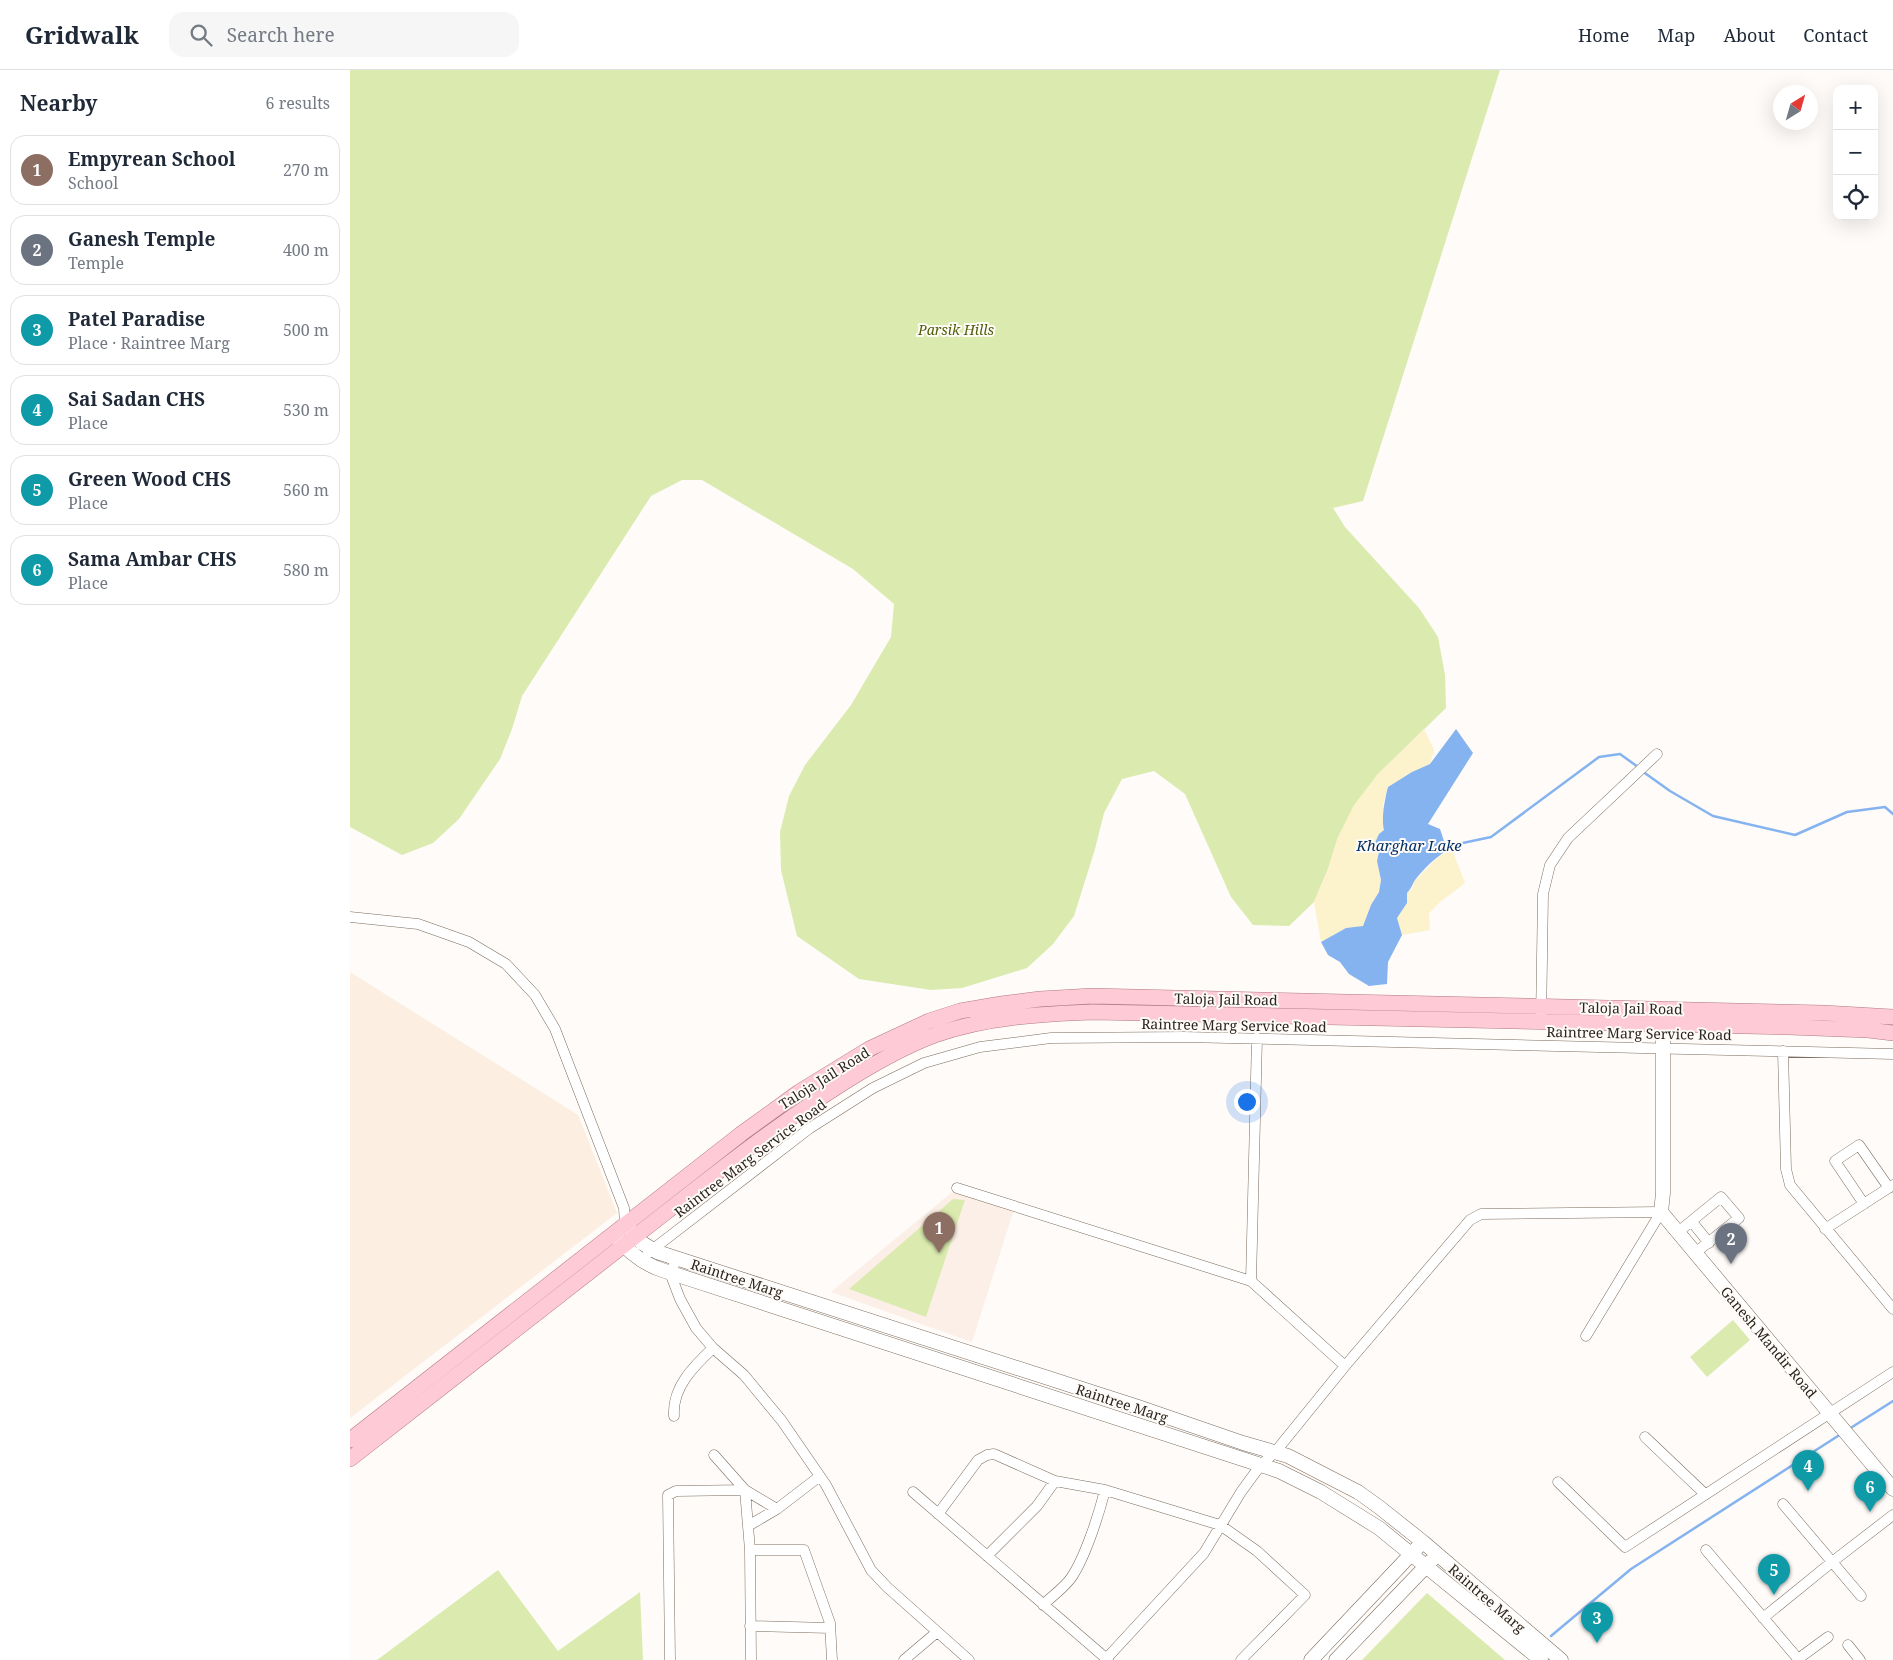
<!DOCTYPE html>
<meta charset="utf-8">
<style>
:root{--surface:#fff;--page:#f6f6f7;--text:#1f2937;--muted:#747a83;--line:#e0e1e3;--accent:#0f766e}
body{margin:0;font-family:"Noto Serif",serif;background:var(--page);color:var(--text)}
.controls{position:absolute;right:15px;top:15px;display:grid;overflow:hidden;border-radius:10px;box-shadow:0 5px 20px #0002}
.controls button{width:45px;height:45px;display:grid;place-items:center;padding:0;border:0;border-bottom:1px solid var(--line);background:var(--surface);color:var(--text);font:25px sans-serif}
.compass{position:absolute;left:1423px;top:15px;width:45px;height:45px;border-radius:50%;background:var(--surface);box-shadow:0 5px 20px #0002;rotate:37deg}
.you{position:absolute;left:896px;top:1031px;width:18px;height:18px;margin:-12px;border:4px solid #fff;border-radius:50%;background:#1a73e8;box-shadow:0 0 0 8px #1a73e833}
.badge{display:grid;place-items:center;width:32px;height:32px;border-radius:50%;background:var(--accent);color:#fff;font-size:16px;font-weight:700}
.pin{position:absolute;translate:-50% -41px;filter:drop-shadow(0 1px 2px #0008)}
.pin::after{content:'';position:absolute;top:26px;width:18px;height:15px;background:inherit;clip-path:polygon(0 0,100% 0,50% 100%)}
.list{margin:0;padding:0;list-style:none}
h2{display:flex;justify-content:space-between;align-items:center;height:65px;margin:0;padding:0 20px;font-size:21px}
h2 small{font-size:16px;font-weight:400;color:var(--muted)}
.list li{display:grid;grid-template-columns:32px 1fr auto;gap:15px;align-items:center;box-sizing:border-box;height:70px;margin:0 10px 10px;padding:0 10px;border:1px solid var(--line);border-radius:15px}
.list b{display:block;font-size:19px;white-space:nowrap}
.list p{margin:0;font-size:16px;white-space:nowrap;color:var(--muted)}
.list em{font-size:16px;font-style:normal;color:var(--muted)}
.icon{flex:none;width:28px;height:28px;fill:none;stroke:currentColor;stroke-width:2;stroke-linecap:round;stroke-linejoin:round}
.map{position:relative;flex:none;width:1543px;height:1590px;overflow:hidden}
header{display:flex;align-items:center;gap:30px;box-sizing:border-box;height:70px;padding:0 25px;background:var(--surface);border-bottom:1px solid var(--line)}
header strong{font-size:24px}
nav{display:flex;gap:28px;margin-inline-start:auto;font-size:18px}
.search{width:350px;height:45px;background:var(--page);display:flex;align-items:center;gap:12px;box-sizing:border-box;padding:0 18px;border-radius:15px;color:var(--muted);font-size:19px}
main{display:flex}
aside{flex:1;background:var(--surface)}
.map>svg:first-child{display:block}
</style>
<header>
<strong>Gridwalk</strong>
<div class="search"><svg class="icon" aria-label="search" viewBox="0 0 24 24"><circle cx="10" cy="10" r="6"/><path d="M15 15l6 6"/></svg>Search here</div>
<nav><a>Home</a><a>Map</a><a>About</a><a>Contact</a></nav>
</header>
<main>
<aside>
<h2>Nearby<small>6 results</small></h2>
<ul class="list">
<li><span class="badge" style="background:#8d6e63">1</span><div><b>Empyrean School</b><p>School</p></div><em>270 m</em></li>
<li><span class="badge" style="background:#6b7280">2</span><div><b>Ganesh Temple</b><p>Temple</p></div><em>400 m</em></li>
<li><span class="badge" style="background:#0f9aa8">3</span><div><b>Patel Paradise</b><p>Place · Raintree Marg</p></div><em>500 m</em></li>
<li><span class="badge" style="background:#0f9aa8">4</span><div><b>Sai Sadan CHS</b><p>Place</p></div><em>530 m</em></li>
<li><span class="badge" style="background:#0f9aa8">5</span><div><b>Green Wood CHS</b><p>Place</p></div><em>560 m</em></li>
<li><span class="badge" style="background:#0f9aa8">6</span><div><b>Sama Ambar CHS</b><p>Place</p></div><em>580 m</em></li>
</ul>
</aside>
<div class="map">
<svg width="1543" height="1590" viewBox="0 0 1543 1590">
<rect width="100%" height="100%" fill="#fefbf8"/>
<!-- built -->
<path fill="#fceee1" d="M0,902l228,143 39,98 -267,205z"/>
<!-- education -->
<path fill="#fcefe7" d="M617,1121l48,15 -43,136 -141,-50 120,-99z"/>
<!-- green -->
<path fill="#dbebaf" d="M0,0h1150l-137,431 -30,7 12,19 74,81 19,29 7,38 1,33 -69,67 -39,62 -10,32 -14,33 -25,24 -36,-1 -22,-28 -46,-103 -31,-23 -32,8 -18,34 -9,36 -21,67 -21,28 -26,24 -65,20 -31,2 -72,-11 -62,-43 -16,-66 -1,-38 9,-36 16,-31 46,-60 40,-68 3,-33 -41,-35 -151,-89h-20l-31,16 -129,200 -10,33 -12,30 -41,60 -26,24 -31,12 -52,-28z
M603,1129l12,1 -39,117 -77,-28z
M1383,1250l17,20 -43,37 -17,-20z
M148,1500l60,81 82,-59 3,68h-266z
M1077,1523l78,67h-143z"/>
<!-- sand -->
<path fill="#fcf2cc" d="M1074,659l10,21 -4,14 -18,8 -24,15 -5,17 2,11 -2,10 1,5 -7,31 4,19 -2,12 -8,13 -8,21 -17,2 -25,14 -7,-40 14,-33 10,-32 16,-32 23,-30z
M1101,777l14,36 -25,19 -11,11 1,17 -28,5 -5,-17 10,-15v-10l5,-4 2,-7 21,-22z"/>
<!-- water -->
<path fill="#85b3ef" d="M1106,659l17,24 -45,71 12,5 4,12 17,2c-17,7 -35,22 -46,37 -3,5 -4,9 -8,13v10l-10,15 5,17 -14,27 -1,22 -18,2 -20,-12 -9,-12 -12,-7 -7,-13 25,-14 17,-2 8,-21 8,-13 2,-12 -4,-19 2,-9 -6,-5 6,-13 5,-4c-3,-11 1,-32 4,-43l24,-15 18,-8z"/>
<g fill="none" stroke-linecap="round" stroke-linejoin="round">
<!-- stream -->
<path stroke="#85b3ef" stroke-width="2.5" d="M1292,701l28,20 43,25 82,19 52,-23 38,-5 8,7
M1108,774l33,-7 108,-80 21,-3 18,13
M1499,1359l44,-28
M1201,1566l80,-67 210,-135"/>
<defs>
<path id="street" d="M0,847l68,7 51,18 37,22 29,31 20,34 69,179 1,17
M1191,952l2,-128 7,-29 18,-27 89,-84
M1433,981l3,118 4,16 103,124
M607,1118l294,93 94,85
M1514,1134l-29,-43 24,-16 30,43
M1342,1152l17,21
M1475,1159l68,-44
M1328,1162l43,-35 18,21 -44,35
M298,1183l162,-125 63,-40 51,-25 56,-16 71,-9 133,-1 709,17
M326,1189l-5,14 1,5 8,21 16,29 17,20 31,27 38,46 44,64 45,85 16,17 82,73
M901,1211l6,-243
M1236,1266l75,-124
M324,1346c-2,-29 20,-50 39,-68
M1295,1367l60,57
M364,1385l31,35 32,19
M1208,1412l67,65 268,-175
M395,1420l5,60 1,110
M563,1422l195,168
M1433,1434l78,92
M588,1444l40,-54 9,-5 7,-1 61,27 50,9 115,35 37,26 48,44 -64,65
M398,1456l29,-17 43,-33
M400,1480h54l26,73 2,37
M1356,1480l93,110
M637,1486l50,-50 18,-25
M693,1535c9,-9 21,-17 28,-27 14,-20 28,-64 34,-88
M1413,1548l69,-56 61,-47
M400,1556l80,2
M1498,1575l12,15
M756,1589l98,-106 37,-61 19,-26 16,-15 69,-85 125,-146 11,-6 180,-2
M1448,1589l30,-22
M320,1590l-2,-165 8,-4 69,-1
M554,1590l33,-28"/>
<path id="secondary" d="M1313,945v178l-2,19 232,277
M275,1155l17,18 15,9 481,155 105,36 45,13 70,36 21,15 44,35 138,118
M264,1164c13,17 27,29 48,36l617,201 42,21 58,36 162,132
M961,1590l106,-112
M986,1590l95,-99"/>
<path id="primary" d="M0,1370l391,-306 58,-42 70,-43 60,-28 31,-10 41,-7 39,-5 52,-3 732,17 69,4
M0,1389c105,-82 210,-164 315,-246 56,-44 112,-88 172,-126 31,-20 63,-39 98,-52 51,-18 105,-21 158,-23l695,15 80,3 25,3"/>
</defs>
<!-- street casing -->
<use href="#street" stroke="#7b6c5e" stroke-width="11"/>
<!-- secondary casing -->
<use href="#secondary" stroke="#7b6c5e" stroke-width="15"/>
<!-- primary casing -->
<use href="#primary" stroke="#b27983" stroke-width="16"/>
<!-- street -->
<use href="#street" stroke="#fff" stroke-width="10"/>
<!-- secondary -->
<use href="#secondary" stroke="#fff" stroke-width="14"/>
<!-- primary -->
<use href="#primary" stroke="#fdcad5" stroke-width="15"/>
</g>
<g text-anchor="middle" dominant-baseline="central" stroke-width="4" stroke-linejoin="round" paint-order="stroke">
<!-- park labels -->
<g font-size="14" font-style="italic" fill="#4e5d06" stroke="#fefbf8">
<text x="606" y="259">Parsik Hills</text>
</g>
<!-- street labels -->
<g font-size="14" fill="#2b251f" stroke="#fefbf8">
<text transform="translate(876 929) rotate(1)">Taloja Jail Road</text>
<text transform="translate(1281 938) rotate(1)">Taloja Jail Road</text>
<text transform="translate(884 955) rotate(1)">Raintree Marg Service Road</text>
<text transform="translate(1289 963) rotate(1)">Raintree Marg Service Road</text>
<text transform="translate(474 1008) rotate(-32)">Taloja Jail Road</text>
<text transform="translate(400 1088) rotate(-37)">Raintree Marg Service Road</text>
<text transform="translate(387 1208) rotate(18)">Raintree Marg</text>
<text transform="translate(1419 1272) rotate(50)">Ganesh Mandir Road</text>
<text transform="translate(772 1333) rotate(18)">Raintree Marg</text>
<text transform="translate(1137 1528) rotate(41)">Raintree Marg</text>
</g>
<!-- water labels -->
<g font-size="15" font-style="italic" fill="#023065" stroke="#fefbf8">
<text x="1059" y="775">Kharghar Lake</text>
</g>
</g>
</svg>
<div class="controls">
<button>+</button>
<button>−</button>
<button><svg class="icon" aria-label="locate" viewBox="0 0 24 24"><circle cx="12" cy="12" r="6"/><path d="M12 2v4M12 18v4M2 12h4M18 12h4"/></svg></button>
</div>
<svg class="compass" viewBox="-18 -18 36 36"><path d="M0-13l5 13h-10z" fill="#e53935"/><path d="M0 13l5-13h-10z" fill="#747a83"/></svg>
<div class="you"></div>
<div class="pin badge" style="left:589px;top:1183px;background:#8d6e63">1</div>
<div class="pin badge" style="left:1381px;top:1194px;background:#6b7280">2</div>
<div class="pin badge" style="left:1247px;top:1573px;background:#0f9aa8">3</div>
<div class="pin badge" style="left:1458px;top:1421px;background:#0f9aa8">4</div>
<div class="pin badge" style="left:1424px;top:1525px;background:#0f9aa8">5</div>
<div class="pin badge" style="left:1520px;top:1442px;background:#0f9aa8">6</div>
</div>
</main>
